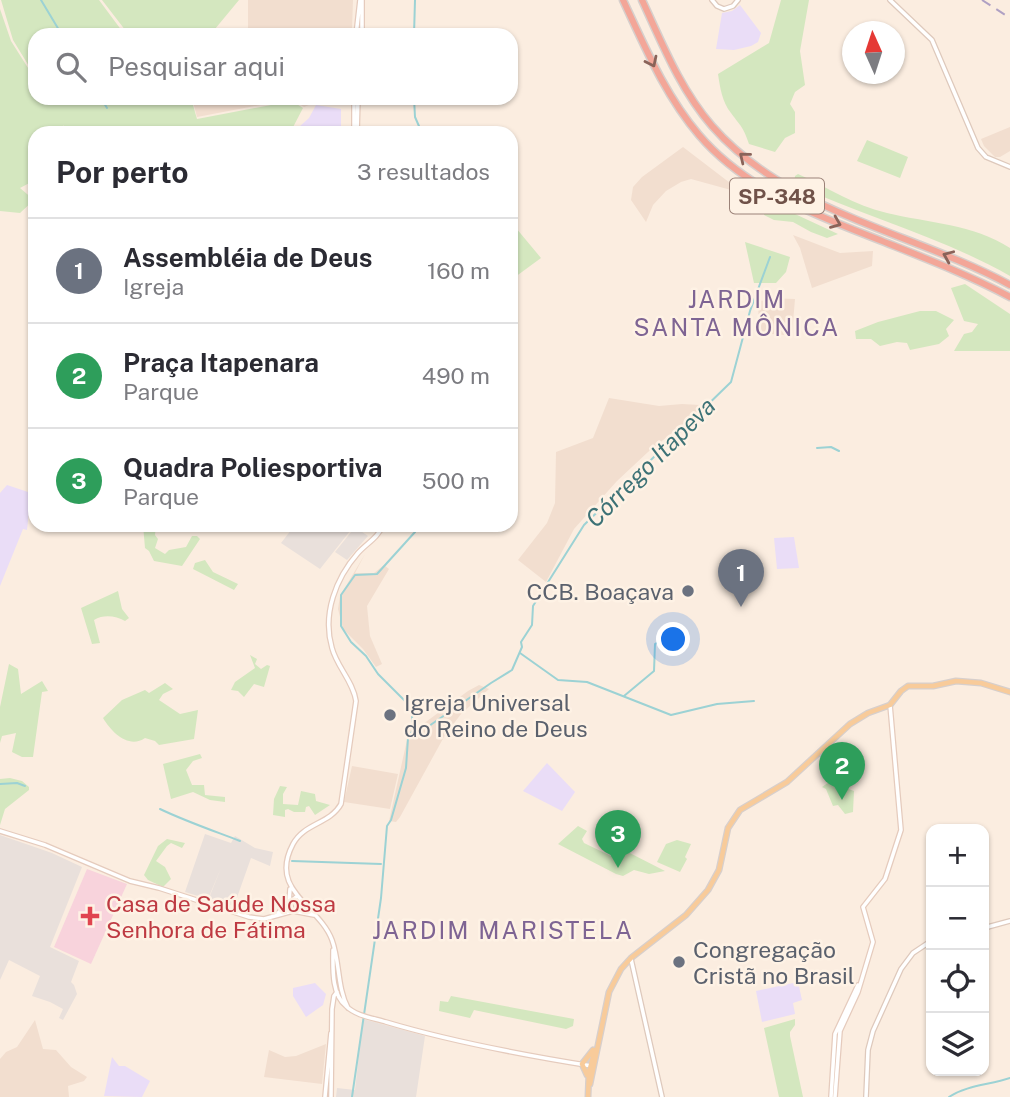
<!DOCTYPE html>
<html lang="pt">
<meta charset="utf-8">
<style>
:root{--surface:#fff;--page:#f2f2f3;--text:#2b2b33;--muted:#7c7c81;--line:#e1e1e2;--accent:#2563eb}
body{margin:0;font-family:"Public Sans",sans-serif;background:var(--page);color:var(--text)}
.controls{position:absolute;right:21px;bottom:21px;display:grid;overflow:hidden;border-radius:14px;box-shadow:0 2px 5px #0004}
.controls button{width:63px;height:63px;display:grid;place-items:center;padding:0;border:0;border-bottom:2px solid var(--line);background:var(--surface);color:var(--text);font:35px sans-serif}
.compass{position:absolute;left:842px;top:21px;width:63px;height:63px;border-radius:50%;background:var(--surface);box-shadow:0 2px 5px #0004;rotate:357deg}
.you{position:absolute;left:674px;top:640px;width:24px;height:24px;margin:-18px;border:5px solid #fff;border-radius:50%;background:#1a73e8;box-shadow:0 0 0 10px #1a73e833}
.badge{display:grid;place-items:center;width:46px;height:46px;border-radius:50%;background:var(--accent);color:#fff;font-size:23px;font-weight:700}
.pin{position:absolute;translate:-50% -58px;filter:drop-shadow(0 2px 4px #0008)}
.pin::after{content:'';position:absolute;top:37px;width:24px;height:21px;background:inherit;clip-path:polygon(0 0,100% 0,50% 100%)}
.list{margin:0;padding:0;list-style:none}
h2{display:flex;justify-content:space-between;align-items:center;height:91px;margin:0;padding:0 28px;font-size:30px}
h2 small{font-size:23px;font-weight:400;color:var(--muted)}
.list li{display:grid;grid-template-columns:46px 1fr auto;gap:21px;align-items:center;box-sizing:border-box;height:105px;padding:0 28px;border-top:2px solid var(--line)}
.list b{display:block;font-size:26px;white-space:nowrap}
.list p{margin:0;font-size:23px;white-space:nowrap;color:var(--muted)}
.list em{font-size:23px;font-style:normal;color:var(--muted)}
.icon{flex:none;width:38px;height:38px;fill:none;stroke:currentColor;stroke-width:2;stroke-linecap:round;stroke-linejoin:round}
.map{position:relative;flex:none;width:1010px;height:1097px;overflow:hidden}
.search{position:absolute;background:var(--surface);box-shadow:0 2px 5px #0004;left:28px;top:28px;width:490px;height:77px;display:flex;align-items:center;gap:18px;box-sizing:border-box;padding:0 24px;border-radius:21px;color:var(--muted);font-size:26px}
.panel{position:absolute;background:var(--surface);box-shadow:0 2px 5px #0004;left:28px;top:126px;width:490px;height:406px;border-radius:21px}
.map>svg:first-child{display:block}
</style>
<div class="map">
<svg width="1010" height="1097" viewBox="0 0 1010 1097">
<rect width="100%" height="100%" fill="#fbede0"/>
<!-- residential -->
<path fill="#f2decf" d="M248,0h105l-1,30 -4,5h-100z
M192,98h154l-4,3 -21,-1 -17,7 -12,-8 -95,18z
M1010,127v24l-10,6h-5l-11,-11 -3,-7z
M683,147l51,39 -3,4 -40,-11 -10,3 -15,9 -13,14 -7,17 -15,-22 2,-13 9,-10z
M793,235l47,18 33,-2 -1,15 -60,22 -12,-40z
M767,298l28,1 -3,35 -6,-1 -1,2 -26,-2 -1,-34 4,2z
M609,398l50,8 23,-2 18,1 1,5 -53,42 -31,29 -43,48 -28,53 -28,-22 29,-37 8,-20 1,-51 37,-14z
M365,554l-10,19h19l10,-8 5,4 -22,37 3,30 12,28 -6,3 -13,-18 -20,-20 -5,-20 2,-13z
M479,685l10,4 -28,25 -16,21 -45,82 -4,5 -7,-1 20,-90 14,-7 45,-33z
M352,766l46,8 -8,35 -46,-7z
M35,1020l8,29 13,1 15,17 16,10 -3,4 -16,5 1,11h-69v-38l6,-7 11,-5z
M326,1044l-4,40 -58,-7 5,-27 16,7 11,-1z"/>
<!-- industrial -->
<path fill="#e9e0db" d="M295,525h25l7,5 4,-5 23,1 -34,43 -39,-26z
M355,527l13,9 -21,24 -12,-8z
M205,834l26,9 4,-7 20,12 18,4 -3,14 -19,-8 -17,48 -25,-8 12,-30 -13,31 -23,-7z
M0,835l52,18 30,14 -32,80 29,14 -8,21 3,3 3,9 -14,26 -4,-2 4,-9 -13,-7 -18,-6 8,-20 -31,-16 -9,20z
M363,1019l62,17 -9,61h-80l1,-9 18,2z"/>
<!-- education -->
<path fill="#eaddf7" d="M740,5l21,28 -3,9 -7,4 -17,4 -18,-1 6,-36 10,-2z
M316,105l25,4v24l-42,-6 10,-9z
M7,485l24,8 -4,37 -4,-1 -23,57v-93z
M794,537l5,31 -22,1 -3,-31z
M547,763l28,29 -13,19 -39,-20z
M798,982l4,18 -9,3 2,11 -33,8 -6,-31z
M315,983l11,11 -3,11 -17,12 -13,-21v-8z
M112,1057l7,9h6l25,15 -8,16 -38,-1z"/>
<!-- medical -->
<path fill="#f8d3dc" d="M87,869l40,15 -36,80 -37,-17z"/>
<!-- green -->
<path fill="#d4e7bf" d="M1,0h98l26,35h-90v41l-22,-36z
M102,0h137l-24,29 -8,6h-78z
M781,0h28l-9,51 5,34 -10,7 -5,12 5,8v21l-10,5 -10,14 -26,-8c-6,-18 -8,-17 -18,-31 -9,-11 -11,-26 -13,-39l51,-31z
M0,9l11,32 24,38v19h156l6,21 95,-18 11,7 -13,25h-223l-4,-8v8h-28v47l-15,8 14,12 -14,13 -20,-2z
M867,140l41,17 -8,21 -43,-17z
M798,174c29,13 57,32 89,39 42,10 86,11 123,35v28c-68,-39 -145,-59 -216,-92l1,-8z
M765,200l73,34 -11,4 -16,-6 -18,-10 -19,-2 -10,-5z
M511,222l30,36 -30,22z
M745,242l45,15 -4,15 -10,11h-22z
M965,284l45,30v37h-56l10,-17 8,-2 6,-8 -14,-3 -13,-33z
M920,311h16l18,9 -8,9 3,7 -10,8 -29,6 -3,-7 -10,-1 -17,4 -9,-7h-15l-1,-8 23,-9z
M143,525h13l-1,10 3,4 -3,9 10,6 4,-4 17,-3 6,-11h5l3,3 -18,27 -28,-5 -5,-10 -4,-3z
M205,560l8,12 25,12 -4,6 -41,-21 2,-6z
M118,591l4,18 7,9 -4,3c-9,-5 -21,-7 -31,-1l6,23 -8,1 -11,-36z
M250,655l7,4 -2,5 6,5 6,-4 3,1 -6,21 -10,-3 -10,13 -6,-6 -7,-1 4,-8 20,-14z
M9,664l9,5 3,25 21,-13 6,10 -6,1 -9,65h-11l-10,-5 4,-19 -14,3 -2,7v-36z
M165,683l8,6 -10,5 -4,6 21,14 18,-4 -4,29 -35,6 -4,-4 -10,-3c-16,11 -33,-5 -42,-20l19,-18 23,-10 4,3z
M200,754l2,4 -9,3 -7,9 6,15h12l1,10 20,2v5l-15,-2 -17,-8 -22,7 -8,-35z
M10,778l12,3 7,6v3l-24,19 -5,16v-46z
M829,782l25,9 -1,21 -8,2 -7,-9 -5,1 -7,-17 -4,-2z
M280,786l7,1 -4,7v10l15,1 3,-14 14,3 1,7 14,4 -15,10 -6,-9 -3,1 -1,5h-11l-6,-3 -3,1v7l-12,-2 1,-16z
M578,826l9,5 -5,8 2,4 27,13 7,-9 47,24 -16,3 -15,-4 -11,6 -7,-2 -58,-30z
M167,839l18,4 -3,5 -11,-5 -4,3 -11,15 9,6 6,12 -8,8 -15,-7 -4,-5 14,-29z
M677,840l14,4 -6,13 2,2 -7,13 -23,-10 9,-18z
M451,996l123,23 -1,7 -7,3 -92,-19 -4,8 -31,-7 1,-10 8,1z
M795,1019v6l-5,7v4l13,61h-24l-15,-69z"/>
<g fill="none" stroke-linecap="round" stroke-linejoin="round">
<!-- stream -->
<path stroke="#9cd2d4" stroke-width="2" d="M41,0l21,35
M414,35l1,-35
M101,98l6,10
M414,98l1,19 7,16
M817,448l14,-1 8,4
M520,653l38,27 29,2 84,33 46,-11 37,-3
M624,696l30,-25 1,-27 17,-11
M413,728l16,-2 62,-43 21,-13 10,-23 -1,-5 11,-17 1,-19 51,-81 147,-143 19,-71 20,-54
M0,784l17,-1 8,3
M160,809c25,12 54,22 80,32
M292,861l89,3
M352,1097l29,-199 6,-72 4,-6 15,-52 2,-30 5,-8 -1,-15 -7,-14 -27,-27 -12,-18 -15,-14 -10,-16v-31l14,-20 22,-1 38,-42 3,-7
M949,1097c18,-12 41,-12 61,-19"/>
<defs>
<path id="tertiary" d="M712,0l5,6 7,3 9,-3 5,-6
M890,0l42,40 46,108 8,9 24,10
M984,928l26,-7
M631,959l31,138
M866,1097l2,-47 5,-19 28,-62 12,-16 18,-12"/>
<path id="secondary" d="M356,35l4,-35
M362,35v-35
M354,133v-35
M357,133l1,-35
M0,831l45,14 85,36 29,7 90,29 15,2 29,-8 21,4
M290,889l-1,13 4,9
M278,913l18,-16
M333,950c0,17 -2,44 13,56 10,10 27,12 40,16 67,20 137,33 206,44
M348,1008c-11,-21 -8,-46 -16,-68 -13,-35 -64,-49 -39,-96 11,-21 37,-20 48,-40l15,-103c-3,-20 -19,-34 -24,-53 -10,-34 4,-70 26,-95 9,-10 20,-15 25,-28
M325,1097l6,-64
M331,1097l1,-88 2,-13 3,-4
M831,1097l4,-63 23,-49
M835,1097l5,-66 18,-39 15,-50 -10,-35 22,-28 16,-49 -11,-125"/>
<path id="primary" d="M587,1075l-5,-11 11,-14
M590,1084l19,-92 12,-23 10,-11 55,-43 22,-25 11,-20 9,-42 12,-18 47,-28 63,-58 18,-11 22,-8 11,-14 7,-5h25l23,-5 25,2 29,9
M588,1097l1,-25 6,-22"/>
<path id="motorway" d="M623,0c22,47 42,95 76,135 46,54 114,79 178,104 45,18 90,35 133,58
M642,0c20,43 38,89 70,126 76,87 200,106 298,159"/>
</defs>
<!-- tertiary casing -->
<use href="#tertiary" stroke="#dec9bc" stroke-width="6"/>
<!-- secondary casing -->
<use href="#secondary" stroke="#e5cbbd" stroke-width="6"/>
<!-- primary casing -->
<use href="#primary" stroke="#d7cfcc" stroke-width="7"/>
<!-- motorway casing -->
<use href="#motorway" stroke="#d7cfcc" stroke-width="9"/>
<!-- tertiary -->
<use href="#tertiary" stroke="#fff" stroke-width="3.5"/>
<!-- secondary -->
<use href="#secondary" stroke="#fff" stroke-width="3.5"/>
<!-- primary -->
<use href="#primary" stroke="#f8cb9a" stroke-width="4.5"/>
<!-- motorway -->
<use href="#motorway" stroke="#f3a698" stroke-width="6"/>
<!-- rail -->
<path stroke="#afa0c3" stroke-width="2" stroke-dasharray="10 7" stroke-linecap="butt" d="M982,0l28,18"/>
</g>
<!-- one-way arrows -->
<defs><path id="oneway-chevron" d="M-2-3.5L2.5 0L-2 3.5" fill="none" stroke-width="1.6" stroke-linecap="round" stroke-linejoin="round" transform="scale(1.75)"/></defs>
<g stroke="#8a6359">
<use href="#oneway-chevron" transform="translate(652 62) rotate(64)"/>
<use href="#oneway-chevron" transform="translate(744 157) rotate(-141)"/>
<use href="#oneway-chevron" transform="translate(836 223) rotate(22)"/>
<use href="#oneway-chevron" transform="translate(948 256) rotate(-157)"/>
</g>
<!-- markers -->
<g fill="#6b7280" stroke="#fef2e5" stroke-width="2.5">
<circle cx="688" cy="591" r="7"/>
<circle cx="390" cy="715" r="7"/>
<circle cx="679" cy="962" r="7"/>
</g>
<path fill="#e0444e" stroke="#fef2e5" stroke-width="2.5" d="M86.5 905.5h7v7h7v7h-7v7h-7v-7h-7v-7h7z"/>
<g text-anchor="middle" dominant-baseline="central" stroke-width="5" stroke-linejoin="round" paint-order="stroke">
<!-- shield labels -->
<rect fill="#fef2e5" stroke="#9b8278" stroke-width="2" x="730" y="178.5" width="94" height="35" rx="5"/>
<g font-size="21" font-weight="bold" fill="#705249">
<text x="777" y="196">SP-348</text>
</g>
<!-- worship labels -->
<g font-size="23" fill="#5b616d" stroke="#fef2e5" text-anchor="start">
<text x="674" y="591" text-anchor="end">CCB. Boaçava</text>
<text x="404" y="702">Igreja Universal<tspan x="404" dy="26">do Reino de Deus</tspan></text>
<text x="693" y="949">Congregação<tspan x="693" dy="26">Cristã no Brasil</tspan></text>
</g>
<!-- health labels -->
<g font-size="23" fill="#be3a42" stroke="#fef2e5" text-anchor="start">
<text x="106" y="903">Casa de Saúde Nossa<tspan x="106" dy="26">Senhora de Fátima</tspan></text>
</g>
<!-- neighbourhood labels -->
<g font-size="24" letter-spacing="2" fill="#7e6493" stroke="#fef2e5">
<text x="737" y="299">JARDIM<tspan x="737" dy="28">SANTA MÔNICA</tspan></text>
<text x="503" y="930">JARDIM MARISTELA</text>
</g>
<!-- water labels -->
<g font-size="24" font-style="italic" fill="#3d7276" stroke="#fef2e5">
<text transform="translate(650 462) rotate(-45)">Córrego Itapeva</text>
</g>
</g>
</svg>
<div class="controls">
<button>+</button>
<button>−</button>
<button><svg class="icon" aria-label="locate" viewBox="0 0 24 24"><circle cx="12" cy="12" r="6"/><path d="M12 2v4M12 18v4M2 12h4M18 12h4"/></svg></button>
<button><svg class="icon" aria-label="layers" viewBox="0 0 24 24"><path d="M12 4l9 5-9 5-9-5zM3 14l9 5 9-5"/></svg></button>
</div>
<svg class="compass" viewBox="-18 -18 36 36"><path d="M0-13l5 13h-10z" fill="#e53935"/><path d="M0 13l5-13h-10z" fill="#7c7c81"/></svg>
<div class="you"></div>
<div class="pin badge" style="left:741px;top:607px;background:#6b7280">1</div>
<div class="pin badge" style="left:842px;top:800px;background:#2e9e5b">2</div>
<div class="pin badge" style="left:618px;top:868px;background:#2e9e5b">3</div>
<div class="search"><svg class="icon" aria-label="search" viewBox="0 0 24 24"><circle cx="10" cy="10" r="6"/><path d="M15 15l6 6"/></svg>Pesquisar aqui</div>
<section class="panel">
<h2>Por perto<small>3 resultados</small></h2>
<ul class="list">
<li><span class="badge" style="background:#6b7280">1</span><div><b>Assembléia de Deus</b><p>Igreja</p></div><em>160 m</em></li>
<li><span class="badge" style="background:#2e9e5b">2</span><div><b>Praça Itapenara</b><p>Parque</p></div><em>490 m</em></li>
<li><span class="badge" style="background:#2e9e5b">3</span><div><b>Quadra Poliesportiva</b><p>Parque</p></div><em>500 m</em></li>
</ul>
</section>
</div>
